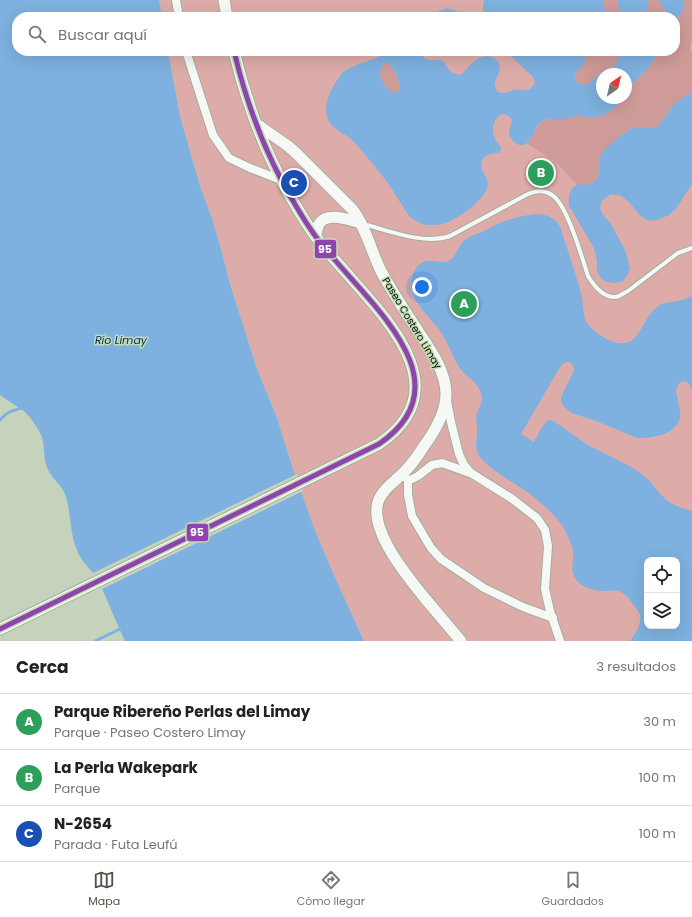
<!DOCTYPE html>
<html lang="es">
<meta charset="utf-8">
<style>
:root{--surface:#fff;--page:#f2f2f2;--text:#222;--muted:#767676;--line:#e0e0e0;--accent:#4a5344}
body{margin:0;font-family:Poppins,sans-serif;background:var(--page);color:var(--text)}
.controls{position:absolute;right:12px;bottom:12px;display:grid;overflow:hidden;border-radius:8px;box-shadow:0 4px 16px #0002}
.controls button{width:36px;height:36px;display:grid;place-items:center;padding:0;border:0;border-bottom:1px solid var(--line);background:var(--surface);color:var(--text);font:20px sans-serif}
.compass{position:absolute;left:596px;top:68px;width:36px;height:36px;border-radius:50%;background:var(--surface);box-shadow:0 4px 16px #0002;rotate:34deg}
.you{position:absolute;left:422px;top:287px;width:14px;height:14px;margin:-10px;border:3px solid #fff;border-radius:50%;background:#1a73e8;box-shadow:0 0 0 6px #1a73e833}
.badge{display:grid;place-items:center;width:26px;height:26px;border-radius:50%;background:var(--accent);color:#fff;font-size:13px;font-weight:700}
.pin{position:absolute;translate:-50% -50%;border:2px solid #fff;box-shadow:0 1px 4px #0006}
.list{margin:0;padding:0;list-style:none}
h2{display:flex;justify-content:space-between;align-items:center;height:52px;margin:0;padding:0 16px;font-size:17px}
h2 small{font-size:13px;font-weight:400;color:var(--muted)}
.list li{display:grid;grid-template-columns:26px 1fr auto;gap:12px;align-items:center;box-sizing:border-box;height:56px;padding:0 16px;border-top:1px solid var(--line)}
.list b{display:block;font-size:15px;white-space:nowrap}
.list p{margin:0;font-size:13px;white-space:nowrap;color:var(--muted)}
.list em{font-size:13px;font-style:normal;color:var(--muted)}
.icon{flex:none;width:22px;height:22px;fill:none;stroke:currentColor;stroke-width:2;stroke-linecap:round;stroke-linejoin:round}
.map{position:relative;flex:none;width:692px;height:641px;overflow:hidden}
.search{position:absolute;background:var(--surface);box-shadow:0 4px 16px #0002;left:12px;right:12px;top:12px;height:44px;display:flex;align-items:center;gap:10px;box-sizing:border-box;padding:0 14px;border-radius:16px;color:var(--muted);font-size:15px}
.sheet{height:220px;background:var(--surface)}
nav{display:flex;justify-content:space-around;align-items:center;box-sizing:border-box;height:56px;border-top:1px solid var(--line);background:var(--surface);font-size:11px;color:var(--muted)}
nav a{display:grid;justify-items:center;gap:2px}
nav .on{color:var(--accent)}
.map>svg:first-child{display:block}
</style>
<div class="map">
<svg width="692" height="641" viewBox="0 0 692 641">
<rect width="100%" height="100%" fill="#c5d3bc"/>
<!-- green -->
<path fill="#ddaca8" fill-rule="evenodd" d="M159,0h533v641h-328l-31,-68 -19,-45 -24,-68 -13,-42 -20,-49 -27,-85 -9,-35 -9,-31 -11,-29 -10,-34 -11,-39 -12,-65h507v-34h-513zM602,74h24v24h-24zM647,560h30v66h-30z"/>
<!-- forest -->
<path fill="#ce9b98" d="M603,0h14l5,17h-16z
M649,0h10l6,10 -2,7h-13c-3,-6 -4,-11 -1,-17z
M683,0h9v40c-2,4 -3,9 0,14v40h-2c-7,5 -14,10 -20,15 -5,5 -7,13 -13,17 -8,5 -15,-1 -24,1 -5,2 -29,23 -32,28 -2,4 -2,8 -2,12 -1,16 -7,19 -22,18l-19,-21 -31,-21 4,-4 3,-7 7,-10 11,-4 6,1 19,-3 27,-1 9,-6 10,-11h3v-6l2,-3 17,-17 15,-21h15v-26l9,-18z
M586,51h37l-9,15 -6,6 -9,2 -8,8 -6,3 -5,-1 -4,-3 -1,-4 1,-4 8,-9z
M384,63h4c7,8 11,16 12,27 -2,2 -2,4 -5,3 -5,0 -15,-12 -15,-17 0,-5 2,-9 4,-13z"/>
<!-- water -->
<path fill="#7eb1df" fill-rule="evenodd" d="M0,0h159l3,17h-145v34h151l12,65 11,39 10,34 11,29 9,31 9,35 27,85 20,49 13,42 24,68 19,45 31,68h-239c-6,-13 -12,-26 -17,-39 -4,-7 -6,-15 -10,-22 -6,-11 -16,-16 -21,-30 -7,-16 -6,-36 -11,-53 -3,-11 -13,-17 -18,-27 -5,-11 -3,-22 -6,-33 -3,-8 -11,-19 -17,-25 -8,-6 -17,-11 -25,-17z
M484,0h119l3,17h-122l-1,-11z
M617,0h32c-3,6 -2,11 1,17h-28z
M659,0h24l1,7 -9,18v-8h-12l2,-7z
M447,8c7,2 11,3 16,9h-36l12,-6z
M387,51h38l-3,4 2,3c2,1 5,2 6,2 5,0 9,-1 13,1 3,3 2,3 4,6 3,5 7,7 13,8 4,-2 6,-6 9,-9 2,-2 5,-4 7,-6 5,-3 10,-5 15,-3 3,1 6,3 7,5 6,9 -4,16 -3,24 1,4 3,6 6,7 5,0 9,-2 13,-3 10,-2 15,5 21,-8l-2,-5 -18,-17 -7,-9h78l-2,13 -8,9 -1,4 1,4 3,3 6,1 6,-3 8,-8 9,-3 6,-5 9,-15h37l-15,21 -13,12 -6,8v-18h-24v24h21c-7,9 -16,18 -28,19 -6,1 -12,-1 -18,-1 -6,1 -13,3 -19,3 -6,0 -9,-1 -15,2 -10,4 -9,24 -22,24 -5,0 -12,-7 -12,-13 0,-3 3,-8 3,-12 -10,-15 -23,3 -18,16 1,4 4,8 7,11l-1,5c-7,2 -13,1 -17,7 -7,11 8,17 4,29 -5,14 -28,30 -42,35 -5,2 -12,2 -18,2 -6,-1 -12,-4 -17,-8 -10,-14 -18,-29 -29,-43 -9,-11 -18,-22 -28,-33 -8,-8 -23,-12 -26,-25 -3,-13 3,-26 11,-37 1,-2 3,-5 5,-7 14,-10 32,-10 44,-21zM384,63h4c7,7 11,16 12,27 -6,8 -16,-4 -19,-11 -2,-5 0,-12 3,-16z
M690,94h2v90l-16,25 -7,6 -12,5 -8,1 -9,-5 -11,-14 -8,-6 -9,-2 -6,3 -5,5 -1,6 3,7 8,9 15,28 4,16 -3,8 -4,5 -7,2 -8,-1 -7,-3 -4,-8v-10l-3,-13 -25,-42c-1,-6 0,-19 8,-21 6,-2 13,2 18,-4 7,-7 1,-18 6,-26 5,-9 22,-21 31,-27 9,-4 18,4 27,-3 4,-4 6,-9 9,-13 5,-8 13,-14 22,-18z
M535,214c12,0 18,3 25,12 7,23 15,45 21,67 3,10 1,21 6,30 7,10 29,25 42,19 13,-6 16,-29 31,-37 5,-3 12,-3 18,-4 4,-1 9,-3 14,-5v96l-2,-7 -3,-3 -4,-1 -3,1 -3,5 -1,4 4,20v8l-4,7 -6,5 -8,4 -15,3h-9l-8,-3 -34,-14 -24,-8 -7,-5 -4,-6v-5l13,-27c-1,-10 -9,-10 -14,-3l-39,67 13,8 8,-15 5,-6 4,-1 4,2 33,23 45,23 9,6 8,7 10,13 8,7 8,5 16,5v130h-62c7,-10 16,-22 6,-33 -1,-2 -3,-3 -4,-5 -4,-5 -7,-10 -14,-12 -4,-1 -8,0 -12,0 -12,0 -24,-3 -31,-13 -6,-11 0,-18 -2,-28 -1,-5 -8,-21 -11,-25 -9,-12 -21,-22 -32,-31 -15,-11 -43,-25 -52,-40 -4,-10 0,-19 -1,-28 0,-2 -1,-4 -1,-6 0,-13 12,-18 2,-33 -5,-8 -14,-12 -19,-20 -7,-12 -11,-25 -19,-36 -12,-17 -33,-31 -28,-54 1,-5 4,-10 8,-13 9,-8 21,2 30,-4 7,-5 8,-15 15,-20 5,-4 11,-6 17,-8 18,-10 32,-15 53,-18zM647,560h30v66h-30z"/>
<!-- pier -->
<path fill="#c5d3bc" d="M297,474l6,17 -203,99 -4,-8 -5,-8z"/>
<g fill="none" stroke-linecap="round" stroke-linejoin="round">
<!-- stream -->
<path stroke="#7eb1df" stroke-width="3" d="M0,420c8,-9 11,-9 22,-12
M95,641l27,-13"/>
<defs>
<path id="service" d="M363,224c27,7 61,21 87,12l76,-41c9,-4 17,-6 26,0 15,9 30,63 36,81 6,10 15,22 28,21 4,-1 8,-4 12,-6l42,-32 8,-6 14,-5"/>
<path id="minor" d="M176,0l3,17
M186,51l27,84 16,23 21,10 31,12
M447,401l4,21 8,32 5,11 7,8 40,25 26,20 8,12 3,16 -3,43 5,22 10,30
M403,473l5,8v14l4,21 19,32 10,11 43,29 39,19 30,11
M408,481l10,-5 14,-11 10,-2 28,10"/>
<path id="tertiary" d="M224,0l3,17
M258,125l30,21 8,7 56,56c14,18 19,42 29,62 11,21 24,40 37,60 12,18 28,40 28,63 0,18 -11,37 -22,52 -5,8 -11,17 -18,24 -9,10 -24,19 -28,32 -9,30 32,78 50,100 11,13 22,26 33,39
M316,237c0,-5 1,-9 3,-13 8,-13 31,-4 42,-1
M0,629l379,-185c85,-58 -1,-133 -44,-184 -14,-15 -26,-32 -36,-49 -30,-48 -52,-105 -65,-160"/>
</defs>
<!-- service casing -->
<use href="#service" stroke="#a2ae9c" stroke-width="6"/>
<!-- minor casing -->
<use href="#minor" stroke="#a2ae9c" stroke-width="10"/>
<!-- tertiary casing -->
<use href="#tertiary" stroke="#a2ae9c" stroke-width="13"/>
<!-- service -->
<use href="#service" stroke="#f6f8f5" stroke-width="4"/>
<!-- minor -->
<use href="#minor" stroke="#f6f8f5" stroke-width="8"/>
<!-- tertiary -->
<use href="#tertiary" stroke="#f6f8f5" stroke-width="11"/>
<defs>
<path id="bus-1" d="M0,629l379,-185c85,-58 -1,-133 -44,-184 -14,-15 -26,-32 -36,-49 -30,-48 -52,-105 -65,-160"/>
</defs>
<!-- bus-1 casing -->
<use href="#bus-1" stroke="#c3dcb3" stroke-width="8"/>
<!-- bus-1 -->
<use href="#bus-1" stroke="#8e44ad" stroke-width="5"/>
</g>
<g text-anchor="middle" dominant-baseline="central" stroke-width="3" stroke-linejoin="round" paint-order="stroke">
<!-- street labels -->
<g font-size="10" fill="#070e03" stroke="#c3dcb3">
<text transform="translate(412 323) rotate(59)">Paseo Costero Limay</text>
</g>
<!-- water labels -->
<g font-size="11" font-style="italic" fill="#00305f" stroke="#c3dcb3">
<text x="121" y="340">Río Limay</text>
</g>
</g>
<g stroke="#c3dcb3" stroke-width="1.5">
<rect x="314" y="239" width="23" height="20" rx="4" fill="#8e44ad"/>
<rect x="186" y="523" width="23" height="19" rx="4" fill="#8e44ad"/>
</g>
<g font-size="11" text-anchor="middle" font-weight="bold" fill="#fff">
<text x="325" y="253">95</text>
<text x="197" y="536">95</text>
</g>
</svg>
<div class="controls">
<button><svg class="icon" aria-label="locate" viewBox="0 0 24 24"><circle cx="12" cy="12" r="6"/><path d="M12 2v4M12 18v4M2 12h4M18 12h4"/></svg></button>
<button><svg class="icon" aria-label="layers" viewBox="0 0 24 24"><path d="M12 4l9 5-9 5-9-5zM3 14l9 5 9-5"/></svg></button>
</div>
<svg class="compass" viewBox="-18 -18 36 36"><path d="M0-13l5 13h-10z" fill="#e53935"/><path d="M0 13l5-13h-10z" fill="#767676"/></svg>
<div class="you"></div>
<div class="pin badge" style="left:464px;top:304px;background:#2e9e5b">A</div>
<div class="pin badge" style="left:541px;top:173px;background:#2e9e5b">B</div>
<div class="pin badge" style="left:294px;top:183px;background:#1a4fb4">C</div>
<div class="search"><svg class="icon" aria-label="search" viewBox="0 0 24 24"><circle cx="10" cy="10" r="6"/><path d="M15 15l6 6"/></svg>Buscar aquí</div>
</div>
<section class="sheet">
<h2>Cerca<small>3 resultados</small></h2>
<ul class="list">
<li><span class="badge" style="background:#2e9e5b">A</span><div><b>Parque Ribereño Perlas del Limay</b><p>Parque · Paseo Costero Limay</p></div><em>30 m</em></li>
<li><span class="badge" style="background:#2e9e5b">B</span><div><b>La Perla Wakepark</b><p>Parque</p></div><em>100 m</em></li>
<li><span class="badge" style="background:#1a4fb4">C</span><div><b>N-2654</b><p>Parada · Futa Leufú</p></div><em>100 m</em></li>
</ul>
</section>
<nav>
<a class="on"><svg class="icon" aria-label="map" viewBox="0 0 24 24"><path d="M3 6l6-2 6 2 6-2v14l-6 2-6-2-6 2zM9 4v14M15 6v14"/></svg>Mapa</a>
<a><svg class="icon" aria-label="directions" viewBox="0 0 24 24"><path d="M12 3l9 9-9 9-9-9zM9 14v-3h6M13 9l2 2-2 2"/></svg>Cómo llegar</a>
<a><svg class="icon" aria-label="saved" viewBox="0 0 24 24"><path d="M7 4h10v16l-5-4-5 4z"/></svg>Guardados</a>
</nav>
